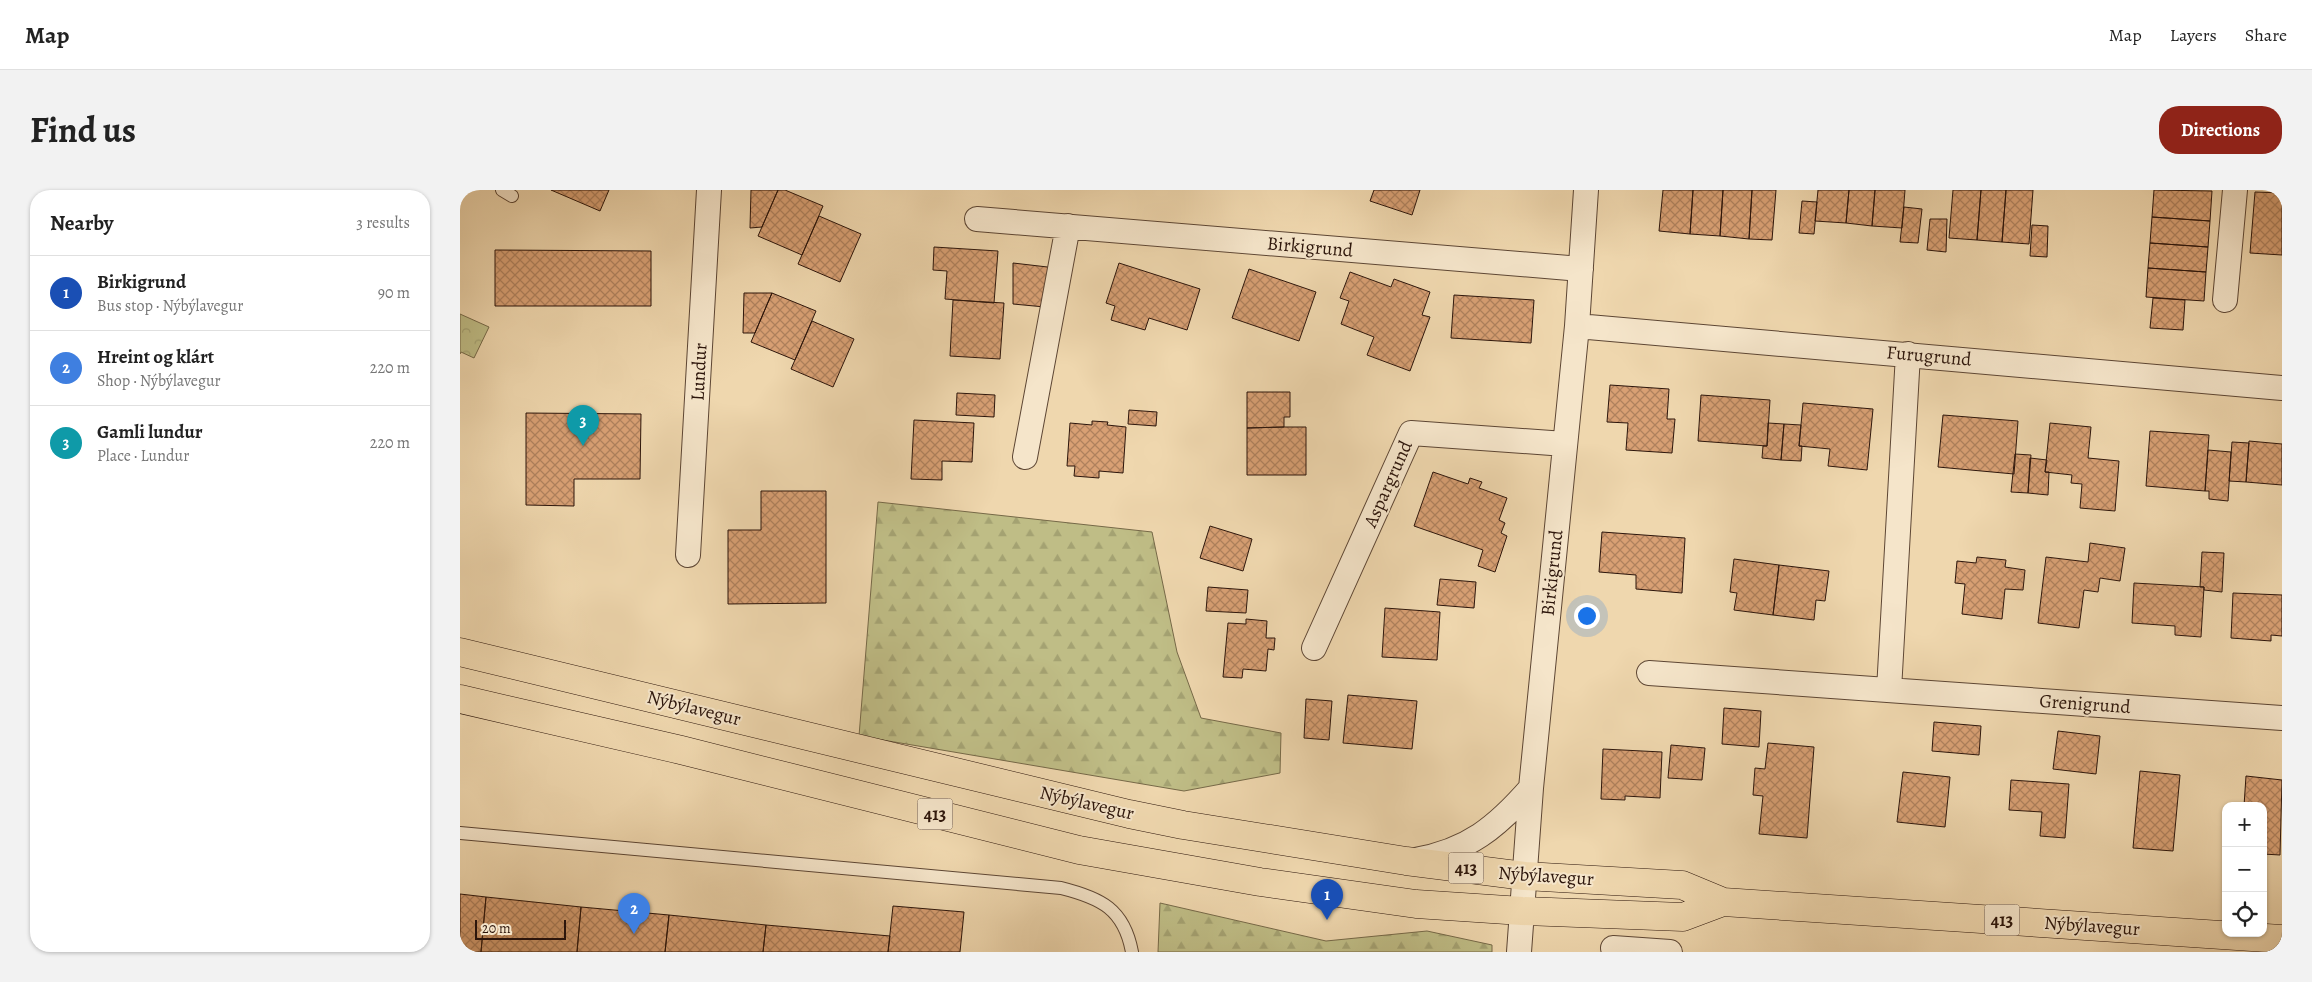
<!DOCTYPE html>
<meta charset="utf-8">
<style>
:root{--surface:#fff;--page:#f2f2f2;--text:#222;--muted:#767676;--line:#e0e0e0;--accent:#8f2418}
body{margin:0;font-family:Alegreya,serif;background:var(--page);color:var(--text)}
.controls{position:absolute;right:15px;bottom:15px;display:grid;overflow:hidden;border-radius:10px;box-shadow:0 1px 4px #0004}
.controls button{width:45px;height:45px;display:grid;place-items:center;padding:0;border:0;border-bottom:1px solid var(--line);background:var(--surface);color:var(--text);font:25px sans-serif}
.scale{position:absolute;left:15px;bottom:12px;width:91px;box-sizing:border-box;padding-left:5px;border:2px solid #2c150b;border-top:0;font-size:14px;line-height:18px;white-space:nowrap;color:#2c150b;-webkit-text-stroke:4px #f5e5ca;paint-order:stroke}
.you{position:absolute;left:1126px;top:425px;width:18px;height:18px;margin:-12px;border:4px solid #fff;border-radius:50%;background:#1a73e8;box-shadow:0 0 0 8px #1a73e833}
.badge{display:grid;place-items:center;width:32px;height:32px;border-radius:50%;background:var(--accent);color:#fff;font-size:16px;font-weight:700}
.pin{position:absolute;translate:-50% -41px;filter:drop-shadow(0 1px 2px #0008)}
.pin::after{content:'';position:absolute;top:26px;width:18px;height:15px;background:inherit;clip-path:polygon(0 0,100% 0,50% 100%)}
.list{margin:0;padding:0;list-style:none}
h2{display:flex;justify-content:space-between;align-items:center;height:65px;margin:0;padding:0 20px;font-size:21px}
h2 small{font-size:16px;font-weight:400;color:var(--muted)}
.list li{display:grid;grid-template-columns:32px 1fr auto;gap:15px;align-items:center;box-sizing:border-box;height:75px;padding:0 20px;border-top:1px solid var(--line)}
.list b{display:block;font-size:19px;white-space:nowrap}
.list p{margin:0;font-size:16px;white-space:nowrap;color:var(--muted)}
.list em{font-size:16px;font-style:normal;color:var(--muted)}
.icon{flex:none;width:28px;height:28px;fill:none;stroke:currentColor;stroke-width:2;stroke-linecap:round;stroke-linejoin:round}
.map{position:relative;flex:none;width:1822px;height:762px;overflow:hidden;border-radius:20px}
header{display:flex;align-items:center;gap:30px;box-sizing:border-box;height:70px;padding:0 25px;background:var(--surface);border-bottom:1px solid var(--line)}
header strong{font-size:24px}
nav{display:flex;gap:28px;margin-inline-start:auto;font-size:18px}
.intro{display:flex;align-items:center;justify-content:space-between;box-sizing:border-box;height:120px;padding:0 30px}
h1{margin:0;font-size:35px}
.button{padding:12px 22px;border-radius:20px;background:var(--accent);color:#fff;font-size:18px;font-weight:700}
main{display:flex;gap:30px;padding:0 30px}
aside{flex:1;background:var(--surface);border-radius:20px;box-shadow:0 1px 4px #0004}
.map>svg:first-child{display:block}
</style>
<header>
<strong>Map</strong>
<nav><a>Map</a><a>Layers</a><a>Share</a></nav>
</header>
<div class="intro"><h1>Find us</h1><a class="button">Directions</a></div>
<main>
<aside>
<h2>Nearby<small>3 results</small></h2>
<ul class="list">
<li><span class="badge" style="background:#1a4fb4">1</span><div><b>Birkigrund</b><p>Bus stop · Nýbýlavegur</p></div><em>90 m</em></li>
<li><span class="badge" style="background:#3f7fe0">2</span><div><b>Hreint og klárt</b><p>Shop · Nýbýlavegur</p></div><em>220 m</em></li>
<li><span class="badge" style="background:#0f9aa8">3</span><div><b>Gamli lundur</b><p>Place · Lundur</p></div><em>220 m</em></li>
</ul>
</aside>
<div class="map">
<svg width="1822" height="762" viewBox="0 0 1822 762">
<defs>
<pattern id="forest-firs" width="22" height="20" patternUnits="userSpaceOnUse" patternTransform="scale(1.25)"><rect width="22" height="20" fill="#bfbd86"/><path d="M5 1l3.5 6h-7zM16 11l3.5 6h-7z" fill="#a4a272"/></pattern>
<pattern id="park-crowns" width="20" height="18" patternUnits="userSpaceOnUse" patternTransform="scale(1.25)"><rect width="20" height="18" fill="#bfbd86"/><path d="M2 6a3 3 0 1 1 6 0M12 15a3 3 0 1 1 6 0" fill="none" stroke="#a4a272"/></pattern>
<pattern id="building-cross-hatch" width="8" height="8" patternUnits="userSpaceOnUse" patternTransform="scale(1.25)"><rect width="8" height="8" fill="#d8a074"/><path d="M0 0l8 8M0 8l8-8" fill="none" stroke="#af815d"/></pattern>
</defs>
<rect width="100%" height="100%" fill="#efd7ae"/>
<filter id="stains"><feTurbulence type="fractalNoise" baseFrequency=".004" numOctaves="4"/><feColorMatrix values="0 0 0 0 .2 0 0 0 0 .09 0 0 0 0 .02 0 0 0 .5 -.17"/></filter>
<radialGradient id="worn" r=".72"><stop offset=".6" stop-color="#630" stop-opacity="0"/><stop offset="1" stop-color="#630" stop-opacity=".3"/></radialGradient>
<!-- forest -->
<path fill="url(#forest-firs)" stroke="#766948" d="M418,312l274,30 25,120 24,66 80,15 -1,40 -96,18 -325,-55z
M700,713l166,38 101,-10 65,14v7h-334z"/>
<!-- park -->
<path fill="url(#park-crowns)" stroke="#766948" d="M0,124l29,13 -15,31 -13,-6 -1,2z"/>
<!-- building -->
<path fill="url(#building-cross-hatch)" stroke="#2c150b" d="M91,0h58l-9,21z
M291,0h27l-16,37 -12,1z
M318,0h7l38,16 -21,49 -44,-19z
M914,0h46l-8,25 -42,-14z
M1203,0h30l-3,44 -31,-3z
M1233,0h30l-3,46 -30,-2z
M1263,0h29l-3,49 -29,-3z
M1292,0h24l-4,50 -23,-1z
M1358,0h31l-3,33 -31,-2z
M1389,0h26l-3,36 -26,-3z
M1415,0h30l-3,38 -30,-2z
M1493,0h28l-4,50 -28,-2z
M1521,0h25l-4,52 -25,-2z
M1546,0h27l-4,54 -27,-2z
M1694,0l58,1 -2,30 -58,-4z
M1795,2l27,1v62l-32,-2z
M1342,11l15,1 -3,32 -15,-1z
M1444,17l18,2 -4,34 -18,-1z
M359,26l42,18 -21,48 -42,-18z
M1692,27l58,4 -2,26 -58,-4z
M1470,29h17l-1,33 -19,-2z
M1572,35l16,1 -1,31 -17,-1z
M1690,53l58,4 -2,25 -58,-4z
M474,57l64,4 -4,52 -49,-4 2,-28 -14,-1z
M35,60l156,1v55h-156z
M553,73l43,5 -11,39 -32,-3z
M659,73l81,26 -13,41 -38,-12 -4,12 -34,-10 4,-14 -9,-3z
M1688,78l58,4 -2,29 -58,-4z
M789,79l67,23 -17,49 -67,-23z
M890,82l41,15 3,-8 36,13 -8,23 8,2 -20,54 -43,-16 7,-18 -33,-13 8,-23 -9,-3z
M284,103h28l-17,40h-12z
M312,103l44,18 -21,49 -44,-18z
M994,105l80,5 -3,43 -80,-5z
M1693,108l32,2 -2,30 -33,-2z
M493,110l51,3 -4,56 -50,-3z
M352,131l42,18 -21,48 -42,-18z
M1150,195l59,4 -2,30h8l-3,34 -46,-3 2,-27 -21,-1z
M787,202h43v25h-6v10l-37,1z
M497,203l38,2 -1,22 -38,-2z
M1241,205l69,5 -3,46 -69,-5z
M1343,213l70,6 -6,61 -39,-4 2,-17 -31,-3z
M669,220l28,2 -1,14 -28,-2z
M66,223l115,1 -1,65h-66v27l-48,-1z
M1483,225l75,6 -4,53 -76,-7z
M454,230l60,3 -2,39 -30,-1v19l-31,-1z
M632,231l16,1 -1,3 19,2 -3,46 -24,-2v7l-25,-2 1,-10h-8l3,-43 22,2z
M1308,233l16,1 -3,36 -19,-2 1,-12h4z
M1590,233l41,4 -3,31 31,3 -4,50 -35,-3 2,-24 -11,-1 1,-8 -27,-3z
M1324,234l17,1 -2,21h3l-1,15 -20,-1z
M824,237h22v48h-59v-47z
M1690,241l59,4 -4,56 -59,-5z
M1789,251l33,3v41l-36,-3z
M1772,252l17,1 -3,39 -17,-1z
M1748,260l23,2 -3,49 -19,-2v-8h-4z
M1555,264l16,1 -3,38 -17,-1z
M1570,268l17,2 -2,12h4l-1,23 -20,-2z
M973,282l35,12 2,-6 12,4 -3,6 28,10 -8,22 6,3 -4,10 6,3 -12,36 -17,-6 5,-16 -69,-24z
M301,301h65v112l-98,1v-74h33z
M750,336l42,13 -9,32 -43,-13z
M1142,342l83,6 -3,55 -46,-4v-14l-37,-3z
M1630,353l35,5 -5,33 -20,-3 -2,14 -14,-2 -5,38 -41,-5 8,-66 42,5z
M1742,362l22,1 -2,39 -18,-2v-3h-4z
M1517,367l29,3 -1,7 20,3 -2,20 -18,-1 -3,30 -40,-5 3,-30 -10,-1 2,-22 19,2z
M1274,369l45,6 -6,50 -39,-5 3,-17 -7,-1z
M1319,375l50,6 -4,30 -9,-1 -2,20 -41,-5z
M980,389l36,3 -2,26 -37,-3z
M1674,393l70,4 -3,50 -26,-2v-9l-43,-3z
M748,397l40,3 -2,23 -40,-2z
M1773,403l49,2v41l-11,-1v6l-40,-3z
M925,418l55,4 -3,48 -55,-3z
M786,429l21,2 -1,17h9l-1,12 -6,-1 -2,22 -23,-2 -1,9 -19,-1 5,-54 18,1z
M888,505l69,6 -5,48 -69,-6z
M846,509l26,2 -3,39 -25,-2z
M1264,518l37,3 -2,36 -37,-3z
M1474,532l47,4 -2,29 -47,-4z
M1598,541l42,5 -4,38 -43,-5z
M1308,553l46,4 -7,91 -48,-4 4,-38 -10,-1 2,-27 10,1z
M1211,555l34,3 -3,32 -34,-2z
M1143,559l59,3 -2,46 -35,-2v4l-24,-1z
M1680,581l40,4 -7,76 -40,-3z
M1443,582l47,5 -5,50 -48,-5z
M1786,586l36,4 -2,75 -17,-1v-48h-19z
M1551,590l58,4 -4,54 -25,-2 2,-24 -33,-2z
M0,704l26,3 -5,55h-21z
M26,707l95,10 -4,45h-96z
M433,716l71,6 -4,40h-72z
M121,717l88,8 -4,37h-88z
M209,725l97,10 -3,27h-98z
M306,735l124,11 -2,16h-125z"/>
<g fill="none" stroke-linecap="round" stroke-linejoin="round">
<defs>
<path id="lane" d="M42,0l10,6
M0,643l601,55c40,10 63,21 71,64"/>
<path id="street" d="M517,29l604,50
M1765,110l10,-110
M1117,136l705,62
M565,267l43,-231
M228,365l21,-365
M854,458l97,-215 154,11
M1189,483l633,45
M1429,500l19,-336
M955,670c53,-9 82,-33 116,-72
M1153,758l57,4
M1059,762l12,-164 46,-462 9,-136"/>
<path id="primary" d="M0,462l669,162 54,11 223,36 119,15 157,9 41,17 559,37
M0,509l221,51 398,100 181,32 156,22 106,7 161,6 40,-15"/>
</defs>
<!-- lane casing -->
<use href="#lane" stroke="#5d4634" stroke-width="14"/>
<!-- street casing -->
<use href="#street" stroke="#5d4634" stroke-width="26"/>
<!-- primary casing -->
<use href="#primary" stroke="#2c150b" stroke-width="29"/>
<!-- lane -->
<use href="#lane" stroke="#f5e5ca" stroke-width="12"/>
<!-- street -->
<use href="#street" stroke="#f5e5ca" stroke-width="24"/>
<!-- primary -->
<use href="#primary" stroke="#efd7ae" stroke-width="28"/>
</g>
<g text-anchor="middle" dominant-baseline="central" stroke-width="4" stroke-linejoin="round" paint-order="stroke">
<!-- shield labels -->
<g fill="#f5e5ca" stroke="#685344" stroke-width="1">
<rect x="457.5" y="608.5" width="35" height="31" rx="4"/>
<rect x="988.5" y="662.5" width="35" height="31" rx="4"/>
<rect x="1524.5" y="714.5" width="35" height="31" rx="4"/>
</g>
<g font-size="18" font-weight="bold" fill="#2c150b">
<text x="475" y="624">413</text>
<text x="1006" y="678">413</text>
<text x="1542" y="730">413</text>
</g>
<!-- street labels -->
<g font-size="19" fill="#2c150b" stroke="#f5e5ca">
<text transform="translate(850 57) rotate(5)">Birkigrund</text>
<text transform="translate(1469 166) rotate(5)">Furugrund</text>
<text transform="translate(239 182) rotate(-87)">Lundur</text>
<text transform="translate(928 294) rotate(-66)">Aspargrund</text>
<text transform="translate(1092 383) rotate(-84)">Birkigrund</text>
<text transform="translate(1625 514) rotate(4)">Grenigrund</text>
<text transform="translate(234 518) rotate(14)">Nýbýlavegur</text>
<text transform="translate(627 613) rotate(13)">Nýbýlavegur</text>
<text transform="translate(1086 686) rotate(4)">Nýbýlavegur</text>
<text transform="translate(1632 736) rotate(4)">Nýbýlavegur</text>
</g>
</g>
<rect width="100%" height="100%" filter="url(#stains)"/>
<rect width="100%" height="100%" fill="url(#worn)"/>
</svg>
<div class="controls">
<button>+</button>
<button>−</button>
<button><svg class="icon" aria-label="locate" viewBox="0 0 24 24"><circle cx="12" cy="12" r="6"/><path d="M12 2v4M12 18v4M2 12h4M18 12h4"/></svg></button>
</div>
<div class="scale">20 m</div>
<div class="you"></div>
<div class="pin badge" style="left:867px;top:730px;background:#1a4fb4">1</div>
<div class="pin badge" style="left:174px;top:744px;background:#3f7fe0">2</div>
<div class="pin badge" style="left:123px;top:256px;background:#0f9aa8">3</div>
</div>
</main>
